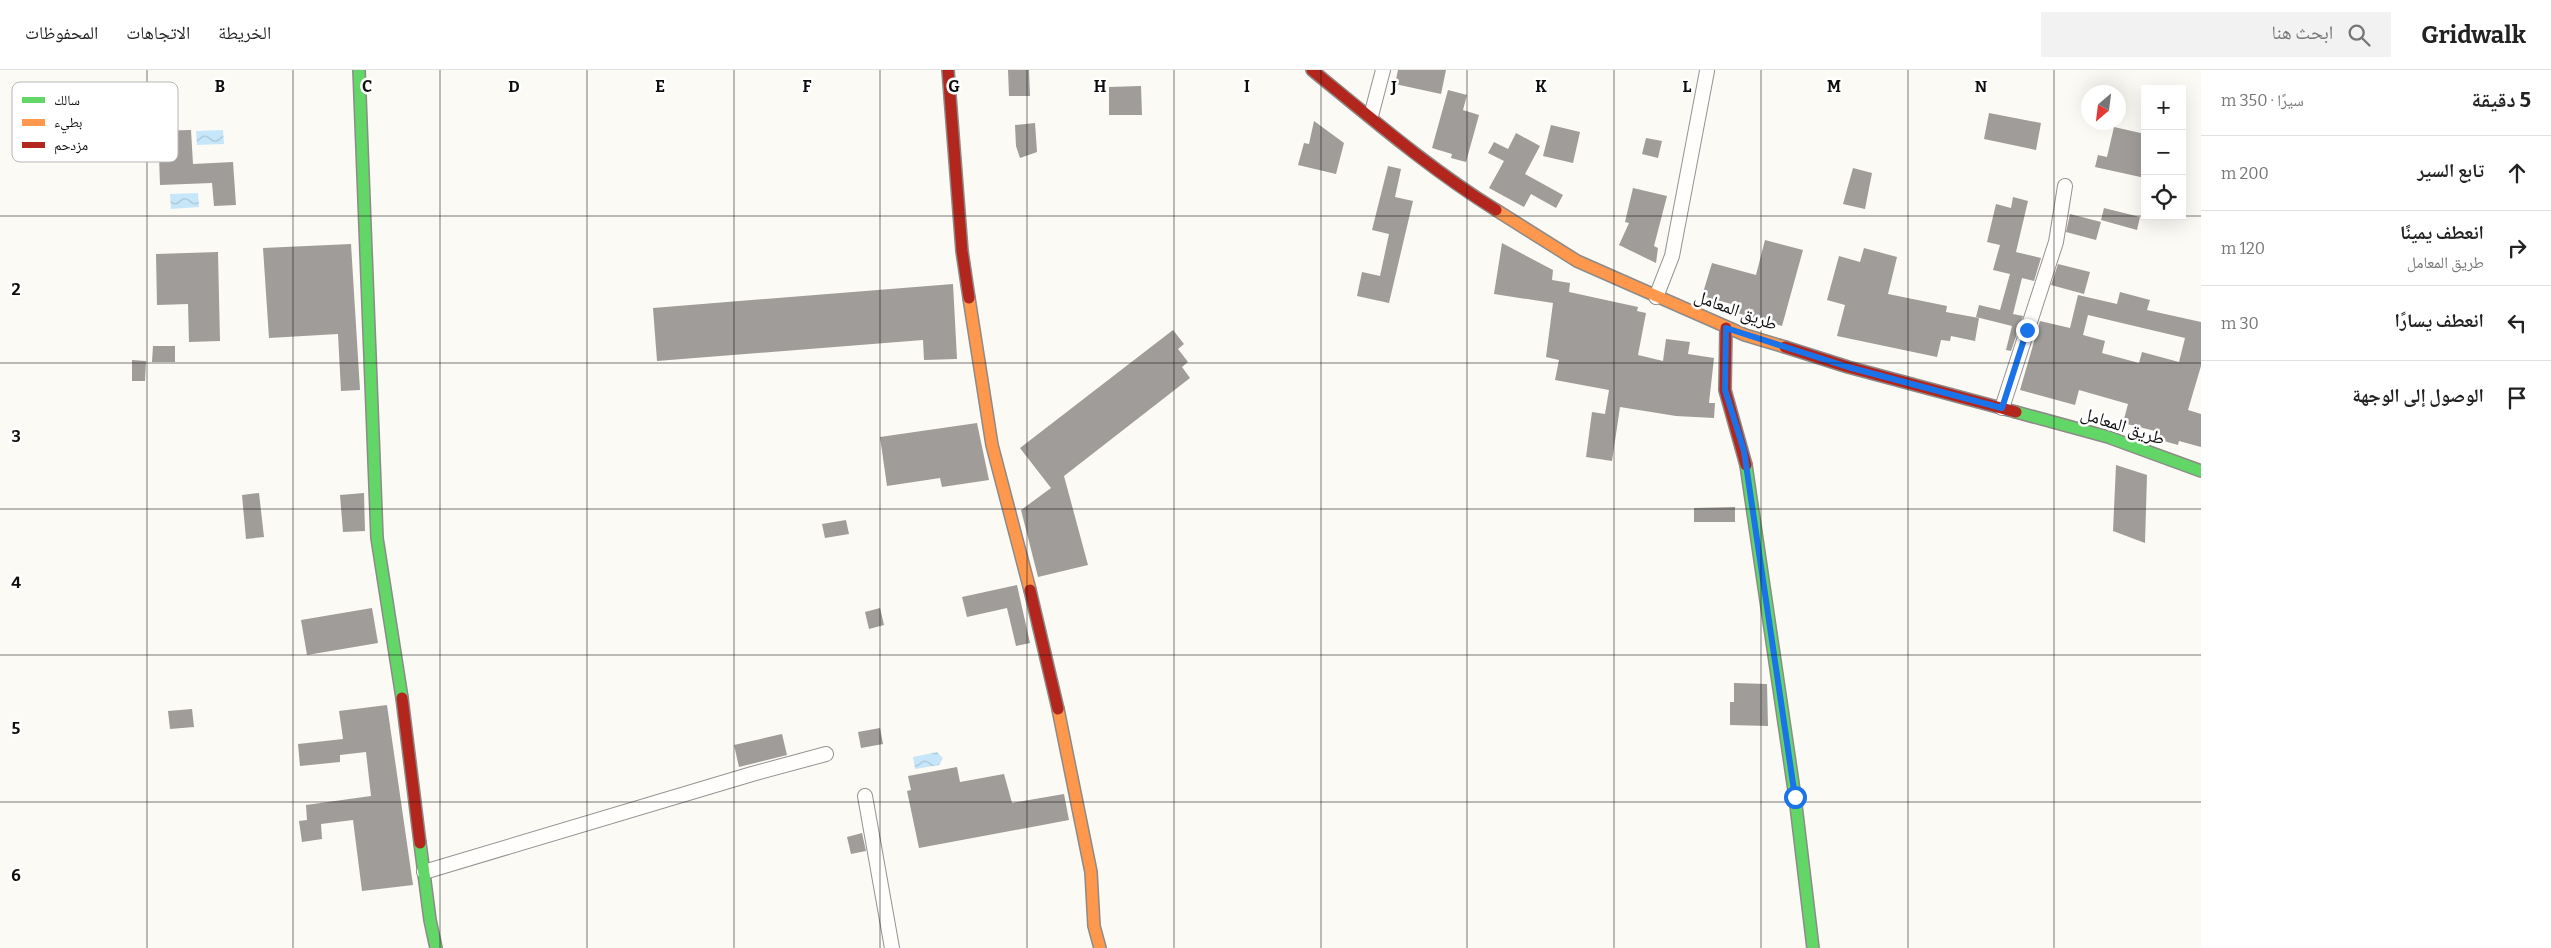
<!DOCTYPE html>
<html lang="ar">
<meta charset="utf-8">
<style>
:root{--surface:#fff;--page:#f2f2f2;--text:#222;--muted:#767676;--line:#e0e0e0}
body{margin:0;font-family:Bitter,"Noto Naskh Arabic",serif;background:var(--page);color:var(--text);direction:rtl}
.controls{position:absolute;right:15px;top:15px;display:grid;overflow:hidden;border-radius:0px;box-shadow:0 5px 20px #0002}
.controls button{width:45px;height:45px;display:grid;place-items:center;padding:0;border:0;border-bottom:1px solid var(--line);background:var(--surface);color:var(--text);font:25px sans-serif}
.compass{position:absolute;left:2081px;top:15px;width:45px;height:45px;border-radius:50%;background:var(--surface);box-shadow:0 5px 20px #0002;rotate:208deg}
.stop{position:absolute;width:15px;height:15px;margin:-11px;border:4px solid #1a73e8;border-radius:50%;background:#fff}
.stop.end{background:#1a73e8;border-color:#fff;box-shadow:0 1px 5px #0008}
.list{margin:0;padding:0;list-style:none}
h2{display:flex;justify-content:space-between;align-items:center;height:65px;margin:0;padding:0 20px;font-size:21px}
h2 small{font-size:16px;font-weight:400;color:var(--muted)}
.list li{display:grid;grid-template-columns:32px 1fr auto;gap:15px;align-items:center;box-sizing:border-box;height:75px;padding:0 20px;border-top:1px solid var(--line)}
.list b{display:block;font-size:19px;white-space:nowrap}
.list p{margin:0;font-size:16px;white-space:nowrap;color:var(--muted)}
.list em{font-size:16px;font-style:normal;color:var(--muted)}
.icon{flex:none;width:28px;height:28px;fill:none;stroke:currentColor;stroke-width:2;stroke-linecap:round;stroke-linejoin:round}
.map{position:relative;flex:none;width:2201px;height:878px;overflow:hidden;direction:ltr}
header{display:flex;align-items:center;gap:30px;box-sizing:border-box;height:70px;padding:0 25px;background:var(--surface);border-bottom:1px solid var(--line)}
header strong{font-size:24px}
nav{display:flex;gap:28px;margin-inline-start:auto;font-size:18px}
.search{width:350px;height:45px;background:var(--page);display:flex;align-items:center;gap:12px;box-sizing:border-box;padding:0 18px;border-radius:0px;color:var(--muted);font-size:19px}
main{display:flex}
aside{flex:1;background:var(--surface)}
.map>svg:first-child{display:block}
</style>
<header>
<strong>Gridwalk</strong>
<div class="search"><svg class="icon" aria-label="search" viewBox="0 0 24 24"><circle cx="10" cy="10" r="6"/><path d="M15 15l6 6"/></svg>ابحث هنا</div>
<nav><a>الخريطة</a><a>الاتجاهات</a><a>المحفوظات</a></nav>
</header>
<main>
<aside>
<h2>5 دقيقة<small>سيرًا · 350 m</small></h2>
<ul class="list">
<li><svg class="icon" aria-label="ahead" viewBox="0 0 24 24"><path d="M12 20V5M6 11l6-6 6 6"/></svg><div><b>تابع السير</b></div><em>200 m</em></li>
<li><svg class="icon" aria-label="right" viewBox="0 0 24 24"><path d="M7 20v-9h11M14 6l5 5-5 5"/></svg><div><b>انعطف يمينًا</b><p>طريق المعامل</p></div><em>120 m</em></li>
<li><svg class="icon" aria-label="left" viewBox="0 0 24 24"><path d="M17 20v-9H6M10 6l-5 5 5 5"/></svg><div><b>انعطف يسارًا</b></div><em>30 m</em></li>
<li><svg class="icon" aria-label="arrive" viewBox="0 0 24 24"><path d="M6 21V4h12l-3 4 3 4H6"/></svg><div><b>الوصول إلى الوجهة</b></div></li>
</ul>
</aside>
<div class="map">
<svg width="2201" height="878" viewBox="0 0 2201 878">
<defs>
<pattern id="water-waves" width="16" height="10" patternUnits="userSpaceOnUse" patternTransform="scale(1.25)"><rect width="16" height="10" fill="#c6e7f9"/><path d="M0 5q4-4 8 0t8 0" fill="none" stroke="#a9c5d4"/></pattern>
</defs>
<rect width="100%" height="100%" fill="#fcfaf4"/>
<!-- water -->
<path fill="url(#water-waves)" d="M223,60l1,14 -27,1 -1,-14z
M198,123l1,14 -28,2 -1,-15z
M937,682l6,6 -4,7 -24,4 -2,-12z"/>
<!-- building -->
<path fill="#9f9c99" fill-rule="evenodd" d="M1008,0h21l1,26h-21z
M1398,0h48l-5,24 -46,-10z
M1141,16l1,29h-33v-28z
M1448,20l19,5 -4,15 16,5 -13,47 -15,-4 1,-4 -20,-6z
M1989,43l52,10 -5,27 -52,-11z
M1314,51l30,22 -8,31 -38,-9 6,-22 5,1z
M1035,53l2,29 -17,6 -4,-12 -1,-21z
M1551,55l29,7 -7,31 -30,-7z
M2114,57l31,7v44l-50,-11 3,-12 9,2z
M191,60l2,34 40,-2 3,43 -22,1 -2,-23 -52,2 -1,-29h-5l-1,-25z
M1516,63l24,13 -15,28 38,21 -7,13 -25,-14 -7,13 -35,-19 15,-27 -16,-8 6,-11 14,7z
M1646,68l16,3 -4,17 -16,-4z
M1388,96l13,3 -6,28 18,4 -24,102 -32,-7 5,-24 18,4 9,-42 -17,-4z
M1853,98l19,5 -7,36 -22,-5z
M1633,118l34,8 -13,50 4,2 -2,15 -37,-18 10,-22 -4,-1z
M2013,127l15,4 -12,51 25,6 -7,23 -12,-3 -9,36 10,2 -12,35 -5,-1 6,-24 -36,-9 3,-12 21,5 10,-36 -17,-4 7,-25 -13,-3 9,-38 15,4z
M2104,138l36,9 -3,13 -36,-10z
M2070,144l31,8 -5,18 -30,-8z
M1765,170l38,10 -21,76 -48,-14 1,-7 -33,-9 10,-33 44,12z
M1502,173l51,27 -1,10 18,3 -1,9 69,15 -1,4 9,2 -8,42 25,6 3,-22 24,3 -2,12 26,4 -5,45h6l-1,15 -38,-2 -56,-9 -8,54 -26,-4 6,-45 13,2 4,-24 -54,-10 4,-20 -13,-3 7,-54 -59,-9z
M351,174l9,146 -19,1 -3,-57 -69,4 -6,-90z
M1864,178l33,9 -9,37 59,12 -1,6 33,6 -4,23 -24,-5 -1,5 -9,-1 -4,17 -100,-21 8,-31 -18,-5 12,-44 21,6z
M218,182l2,89 -31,1 -1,-38 -31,1 -1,-51z
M2058,194l32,8 -6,22 -33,-9z
M953,214l4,75 -33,1 -1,-20 -266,21 -4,-53z
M2120,222l30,8 -3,10 54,12v44l-13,44 13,4v33l-22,-6 -1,4 -21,-6 2,-7 -36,-9 5,-19 -49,-14 -4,15 -55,-15 20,-69 30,7 8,-33 39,9zM2088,245l97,23 -6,24 -37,-10 -3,11 -37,-10 3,-12 -22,-6z
M1173,260l11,14 -6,5 10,13 -6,5 8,11 -126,98 24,89 -50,12 -17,-67 30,-22 -31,-40z
M153,276h22v16h-23z
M132,290l14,1 -1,20h-13z
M977,353l12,57 -47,7 -2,-9 -53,8 -7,-49z
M2116,395l31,10 -2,68 -32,-12z
M259,423l5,44 -18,2 -4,-44z
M364,423l1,38 -22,1 -3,-37z
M1735,437v15h-41v-14z
M846,450l3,14 -24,4 -3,-14z
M1017,515l13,58 -14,3 -9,-38 -40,9 -5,-20z
M372,538l6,35 -71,12 -6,-35z
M880,538l4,17 -15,4 -4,-17z
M1734,613l33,1 1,42 -38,-1v-23h4z
M387,635l26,180 -51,6 -9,-71 -32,4 1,15 -20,3 -3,-21 8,-1 -1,-15 65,-9 -5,-44 -26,3v7l-40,4 -2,-22 45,-5 -4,-28z
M192,639l2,18 -24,2 -2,-18z
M880,658l3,16 -22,4 -3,-16z
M782,664l5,21 -48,12 -5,-22z
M957,697l3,15 44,-8 8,29 52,-9 5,26 -150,28 -12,-57 4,-1 -3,-14z
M862,763l4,18 -15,3 -4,-17z"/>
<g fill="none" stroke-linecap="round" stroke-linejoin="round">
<defs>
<path id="street" d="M1371,46l12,-46
M1656,227l16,-41 35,-185
M2002,338l54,-166 9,-56
M865,726l27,152
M424,802l328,-98 74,-20"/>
<path id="fast" d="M359,0l18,468 25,160
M2016,342l92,25 93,34
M1746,395l49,332 18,151
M420,773l10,77 6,28"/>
<path id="slow" d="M1496,140l81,51 168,74 40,12
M969,228l23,147 38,145
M1058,639l33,163 3,54 6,22"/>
<path id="jam" d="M948,0l14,181 7,47
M1312,0c60,49 118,99 184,140
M1726,258l-1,62 21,75
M1785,277l63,20 168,45
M1030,520l28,119
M402,628l18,145"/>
</defs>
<!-- street casing -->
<use href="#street" stroke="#959492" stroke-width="16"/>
<!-- fast casing -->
<use href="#fast" stroke="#8c8b88" stroke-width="14"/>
<!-- slow casing -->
<use href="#slow" stroke="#8c8b88" stroke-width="14"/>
<!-- jam casing -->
<use href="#jam" stroke="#8c8b88" stroke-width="14"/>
<!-- street -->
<use href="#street" stroke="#fffefd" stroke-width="14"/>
<!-- fast -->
<use href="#fast" stroke="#63d668" stroke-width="11"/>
<!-- slow -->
<use href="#slow" stroke="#ff974d" stroke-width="11"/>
<!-- jam -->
<use href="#jam" stroke="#b3261e" stroke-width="11"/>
</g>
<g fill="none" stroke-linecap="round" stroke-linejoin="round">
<!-- route -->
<path stroke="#1a73e8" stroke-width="6" d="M1795,727l-51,-346 -19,-61 1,-62 122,39 154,41 25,-78"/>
</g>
<!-- grid -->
<path fill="none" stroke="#0e0e0e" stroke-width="1" stroke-opacity="0.55" d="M147,0v878M293,0v878M440,0v878M587,0v878M734,0v878M880,0v878M1027,0v878M1174,0v878M1321,0v878M1467,0v878M1614,0v878M1761,0v878M1908,0v878M2054,0v878M0,146h2201M0,293h2201M0,439h2201M0,585h2201M0,732h2201"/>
<g text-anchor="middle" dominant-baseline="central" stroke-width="5" stroke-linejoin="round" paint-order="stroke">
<!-- street labels -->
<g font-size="18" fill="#0e0e0e" stroke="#fff">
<text transform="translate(1736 240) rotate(20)">طريق المعامل</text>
<text transform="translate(2123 356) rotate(18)">طريق المعامل</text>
</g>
</g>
<!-- legend -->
<rect x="12" y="12" width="166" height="80" rx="8" fill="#fff" stroke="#b7b7b7" stroke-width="1"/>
<rect x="22" y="27" width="23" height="6" fill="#63d668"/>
<rect x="22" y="49" width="23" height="7" fill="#ff974d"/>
<rect x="22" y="72" width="23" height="6" fill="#b3261e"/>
<g font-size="14" fill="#0e0e0e">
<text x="54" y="35">سالك</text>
<text x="54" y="57">بطيء</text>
<text x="54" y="80">مزدحم</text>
</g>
<g font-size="16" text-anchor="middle" font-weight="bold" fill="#0e0e0e" stroke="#fff" stroke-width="5" stroke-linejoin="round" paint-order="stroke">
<text x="220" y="22">B</text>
<text x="367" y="22">C</text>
<text x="514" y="22">D</text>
<text x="660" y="22">E</text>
<text x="807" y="22">F</text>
<text x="954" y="22">G</text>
<text x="1100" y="22">H</text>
<text x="1247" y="22">I</text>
<text x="1394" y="22">J</text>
<text x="1541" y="22">K</text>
<text x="1687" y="22">L</text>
<text x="1834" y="22">M</text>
<text x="1981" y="22">N</text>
<text x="16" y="225">2</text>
<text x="16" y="372">3</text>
<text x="16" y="518">4</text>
<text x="16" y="664">5</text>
<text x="16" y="811">6</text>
</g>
</svg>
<div class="controls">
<button>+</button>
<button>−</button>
<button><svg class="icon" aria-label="locate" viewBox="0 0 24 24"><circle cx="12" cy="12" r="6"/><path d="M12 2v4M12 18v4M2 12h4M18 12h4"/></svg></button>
</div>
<svg class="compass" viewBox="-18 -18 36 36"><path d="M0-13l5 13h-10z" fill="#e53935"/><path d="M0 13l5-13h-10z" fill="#767676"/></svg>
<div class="stop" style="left:1795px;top:727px"></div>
<div class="stop end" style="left:2027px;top:260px"></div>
</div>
</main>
